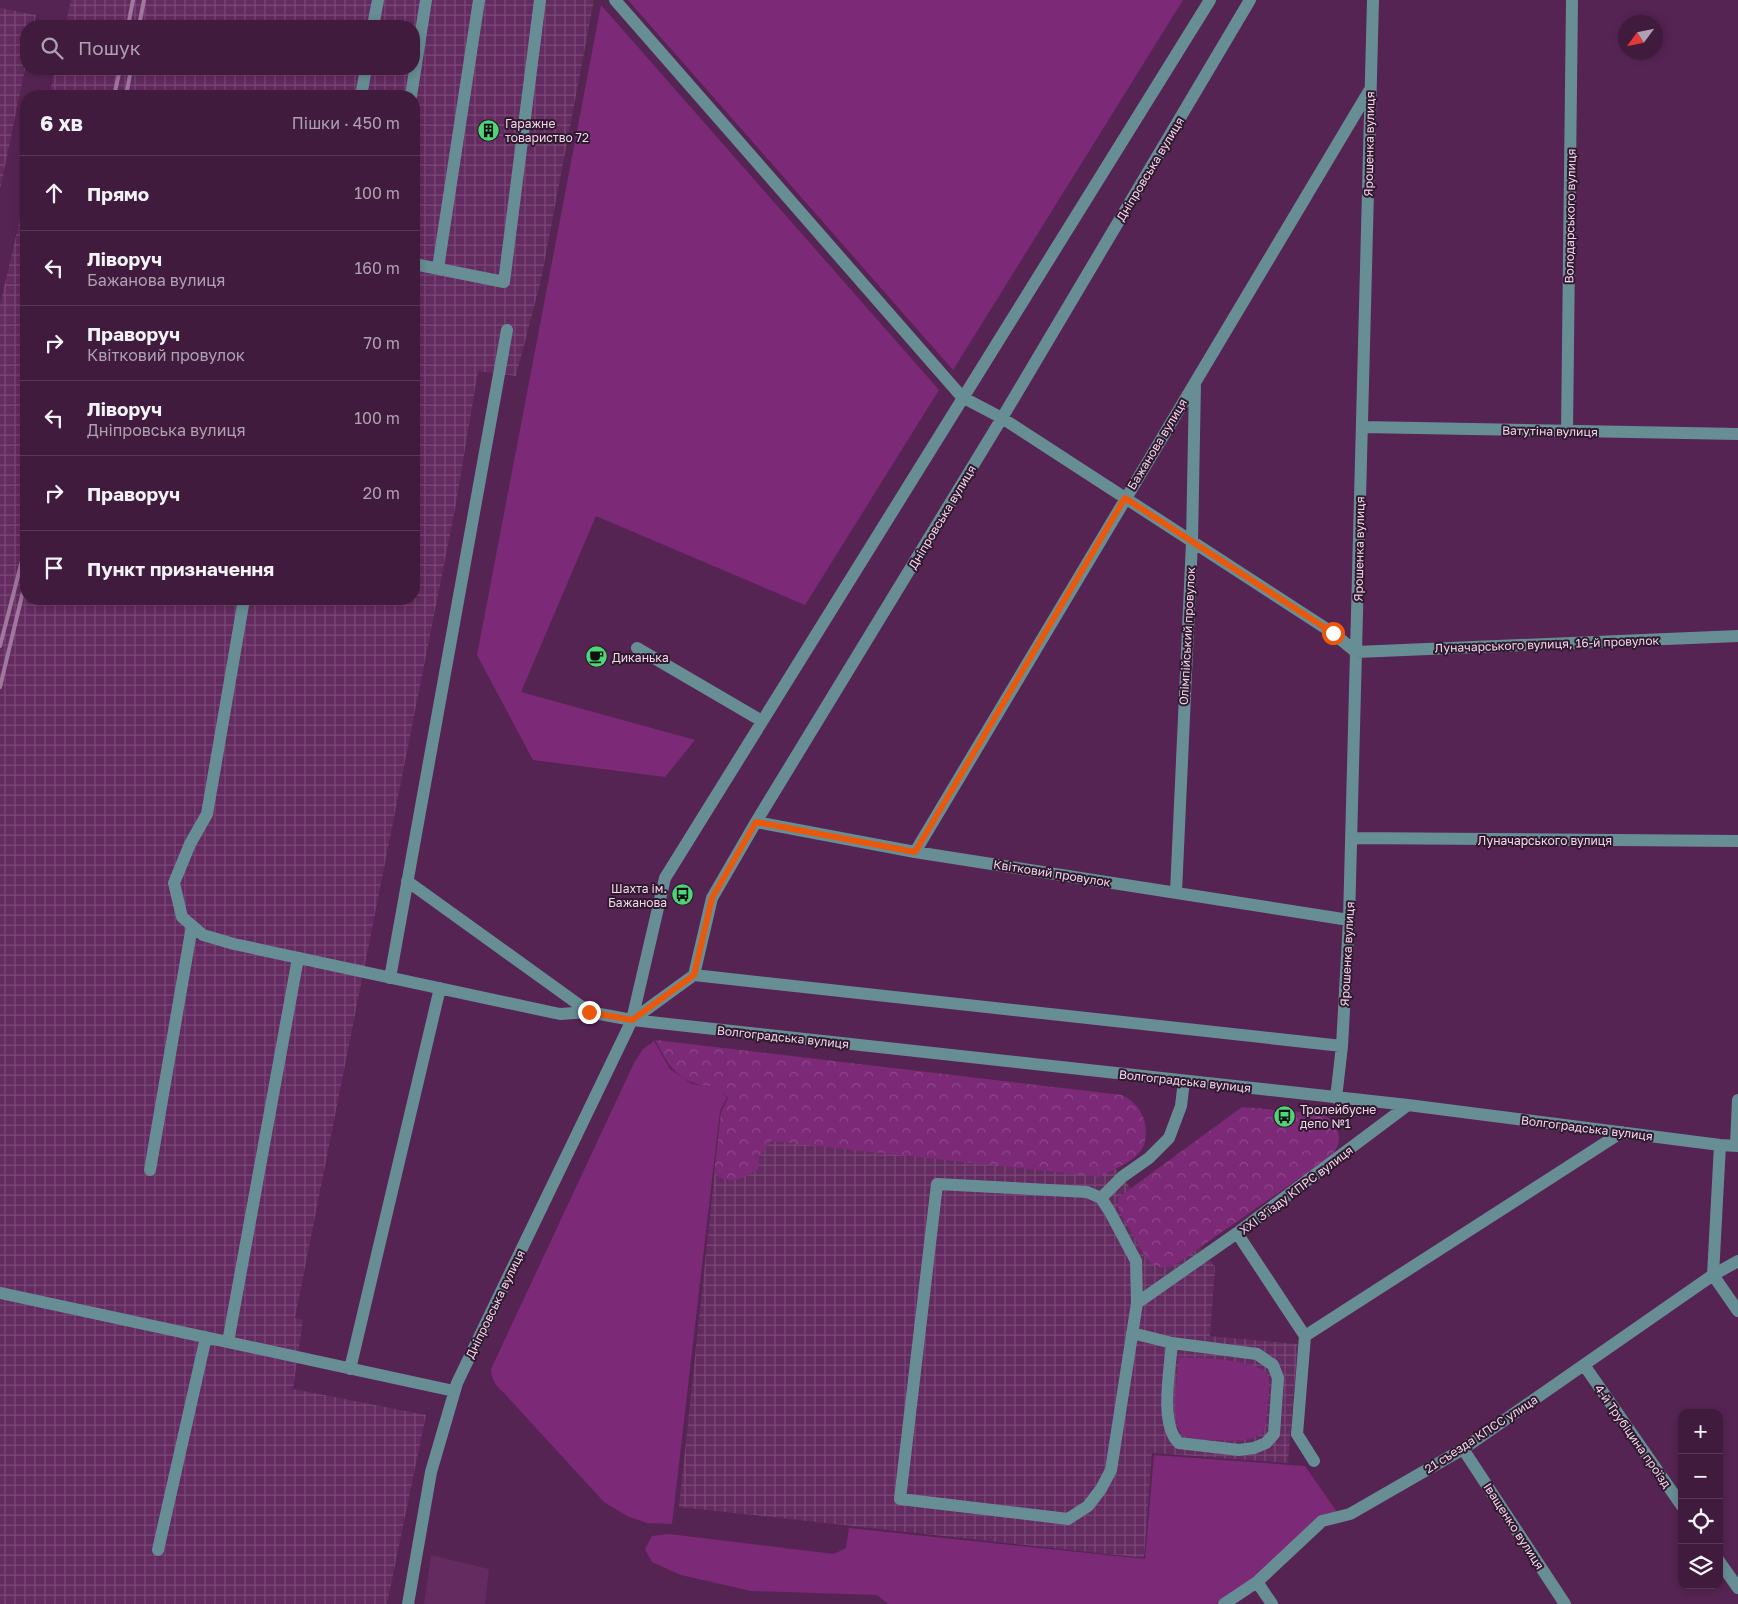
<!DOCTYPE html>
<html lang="uk">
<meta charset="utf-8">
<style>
:root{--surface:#401b3e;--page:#4b2849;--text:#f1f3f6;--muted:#aea1b0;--line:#593958}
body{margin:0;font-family:"Golos Text",sans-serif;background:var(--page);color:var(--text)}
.controls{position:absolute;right:15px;bottom:15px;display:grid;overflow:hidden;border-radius:10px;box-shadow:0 2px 8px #0003}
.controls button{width:45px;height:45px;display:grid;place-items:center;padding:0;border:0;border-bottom:1px solid var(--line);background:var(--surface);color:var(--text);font:25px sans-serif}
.compass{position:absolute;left:1618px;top:15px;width:45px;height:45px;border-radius:50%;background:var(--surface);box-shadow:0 2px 8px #0003;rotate:237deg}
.stop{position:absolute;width:15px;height:15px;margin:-11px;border:4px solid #ea580c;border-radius:50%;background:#fff}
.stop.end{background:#ea580c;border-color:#fff;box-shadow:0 1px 5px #0008}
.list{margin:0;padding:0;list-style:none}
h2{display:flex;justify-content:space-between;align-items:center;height:65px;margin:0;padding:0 20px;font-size:21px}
h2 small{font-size:16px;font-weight:400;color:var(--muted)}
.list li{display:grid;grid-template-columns:32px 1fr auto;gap:15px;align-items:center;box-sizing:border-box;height:75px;padding:0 20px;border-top:1px solid var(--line)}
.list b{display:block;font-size:19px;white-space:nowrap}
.list p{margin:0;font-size:16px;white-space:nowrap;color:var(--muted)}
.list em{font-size:16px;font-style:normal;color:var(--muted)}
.icon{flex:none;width:28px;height:28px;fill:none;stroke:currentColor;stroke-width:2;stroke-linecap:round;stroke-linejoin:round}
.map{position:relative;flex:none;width:1738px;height:1604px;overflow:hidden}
.search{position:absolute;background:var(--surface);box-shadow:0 2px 8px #0003;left:20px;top:20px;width:400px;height:55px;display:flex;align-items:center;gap:12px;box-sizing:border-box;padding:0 18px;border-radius:20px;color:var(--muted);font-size:19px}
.panel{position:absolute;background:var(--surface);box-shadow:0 2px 8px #0003;left:20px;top:90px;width:400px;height:515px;border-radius:20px}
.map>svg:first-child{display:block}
</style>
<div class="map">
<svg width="1738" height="1604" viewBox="0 0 1738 1604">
<defs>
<pattern id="industrial-grid" width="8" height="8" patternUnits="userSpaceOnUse" patternTransform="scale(1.25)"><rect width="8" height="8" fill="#632b5f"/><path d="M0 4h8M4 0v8" fill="none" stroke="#7a4976"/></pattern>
<pattern id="forest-crowns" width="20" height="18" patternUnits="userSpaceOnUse" patternTransform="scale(1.25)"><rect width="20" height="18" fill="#7c2978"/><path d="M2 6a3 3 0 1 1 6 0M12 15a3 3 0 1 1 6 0" fill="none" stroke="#8f478c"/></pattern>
</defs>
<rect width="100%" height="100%" fill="#562453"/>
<!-- built -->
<path fill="#632b5f" d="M431,1555l58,14 -4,35h-61z"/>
<!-- industrial -->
<path fill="url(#industrial-grid)" d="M71,0h523l-53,280 -25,96 -38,-5 -23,138 -160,809 8,2 -10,69 133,26 -39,189h-387v-1299l26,-112v406h388v-503h-365l6,-27h359v-43h-349z
M0,8l36,7 -2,11h-8v38l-26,126z
M721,1112l381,39 30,39 17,-12 66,89 -5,69 88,8 -10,119 -136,-10 -8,105 -465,-51z"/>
<!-- green -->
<path fill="#7c2978" d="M628,0h555l-230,370z
M601,5l338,385 -134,215 -209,-89 -75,176 174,48 -30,37 -132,-17 -56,-105z
M654,1041l16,28 22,15 27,4 8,10 -7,13 -48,413 -25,-1 -20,-7 -23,-14 -101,-110c-8,-7 -11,-12 -12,-23l143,-306 9,-14z
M1179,1357c17,1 83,2 89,19 2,7 1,17 0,24 -1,12 -1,24 -6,34 -20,9 -30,7 -50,6 -10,-1 -22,0 -30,-6 -12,-10 -4,-62 -3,-77z
M1154,1455l151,11 32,46 -82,66 -39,26h-328l-11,-9 -126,-4 -70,-16 -29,-13 -7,-13 7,-13 17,-2 165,20 12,-6 3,-20 296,31z"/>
<!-- forest -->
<path fill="url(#forest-crowns)" d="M655,1040l467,55c18,9 27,26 23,46 -1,4 -2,8 -5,11 -9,11 -28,18 -40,25l-329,-36 -12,16 -1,13c-17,9 -26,16 -44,4l7,-62 7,-14c-14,-16 -17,-9 -34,-15 -21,-7 -29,-25 -39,-43z
M1242,1107l82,7c16,13 21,28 6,43l-154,107c-12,6 -21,4 -30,-6l-27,-48 -1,-5 1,-8z"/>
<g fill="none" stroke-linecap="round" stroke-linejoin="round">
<!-- minor -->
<path stroke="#678e95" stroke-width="12" d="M615,0l347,397 40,21 331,215 23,19 382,-16
M373,26l5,-26
M361,96l5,-27
M411,96l15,-96
M414,264l90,18 36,-282
M438,268l41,-268
M1362,427l376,7
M1567,431l5,-431
M244,599l-37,215 -17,30 -16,39 8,34 21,18 31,9 326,70 29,-2 43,8 776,85 312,40 18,1
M637,648l125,73
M756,822l159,30 434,68
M1351,838l387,3
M915,852l454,-761
M407,881l182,131
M1176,892l16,-350 3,-159
M694,975l648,71
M390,978l117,-648
M632,1020l62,-45 18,-77 44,-76 246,-404 248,-418
M1336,1098l6,-52 7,-126 24,-920
M1720,1145l-7,130 25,36
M1736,1145l2,-45
M150,1170l42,-244
M1101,1198l21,-21 27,-19 20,-20 12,-32 3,-25
M1237,1233l68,103 -8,98 17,27
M1,1293l453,98
M1137,1303l-1,-42 -26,-49 -9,-14 -14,-6 -150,-8 -37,315 168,20 20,-13 13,-17 10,-19 26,-167 100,-70 171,-128
M1132,1333l40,10 85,11 16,11 5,13 -4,56 -8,9 -12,5 -15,2 -60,-7c-20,-18 -9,-74 -7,-100
M1305,1336l317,-204
M228,1342l70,-384
M1584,1365l98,141
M350,1369l90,-381
M1463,1449l102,155
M158,1550l48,-213
M1719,1561l19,27
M1257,1582l15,22
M408,1604l23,-132 26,-89 175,-363 33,-142 545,-878
M1224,1604l33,-22 65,-61 28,-7 113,-65 250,-174 25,-14"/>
<!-- rail -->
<path stroke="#a0779d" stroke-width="4" d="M128,26l5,-26
M139,26l5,-26
M114,96l6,-27
M126,96l5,-27
M0,646l26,-101
M0,687l26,-108"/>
</g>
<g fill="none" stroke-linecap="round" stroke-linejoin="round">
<!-- route -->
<path stroke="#ea580c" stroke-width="6" d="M589,1012l43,8 62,-45 18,-77 44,-76 159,30 210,-354 208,135"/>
</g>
<!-- icons -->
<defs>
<symbol id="building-disc" viewBox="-11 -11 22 22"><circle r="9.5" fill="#4dd676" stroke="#2f192d"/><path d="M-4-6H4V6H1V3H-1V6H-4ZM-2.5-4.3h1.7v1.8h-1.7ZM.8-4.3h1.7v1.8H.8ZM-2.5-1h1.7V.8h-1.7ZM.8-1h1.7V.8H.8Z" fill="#111"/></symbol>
<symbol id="cafe-disc" viewBox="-11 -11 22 22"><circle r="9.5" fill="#4dd676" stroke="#2f192d"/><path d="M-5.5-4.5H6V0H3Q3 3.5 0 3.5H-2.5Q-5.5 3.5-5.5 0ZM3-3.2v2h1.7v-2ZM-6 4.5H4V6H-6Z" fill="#111"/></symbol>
<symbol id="bus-disc" viewBox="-11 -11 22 22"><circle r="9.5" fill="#4dd676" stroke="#2f192d"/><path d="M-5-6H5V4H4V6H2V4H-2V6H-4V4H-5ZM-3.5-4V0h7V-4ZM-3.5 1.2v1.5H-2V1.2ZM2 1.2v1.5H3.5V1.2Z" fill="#111"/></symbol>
</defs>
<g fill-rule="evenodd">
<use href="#building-disc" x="476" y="118" width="25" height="25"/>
<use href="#cafe-disc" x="584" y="644" width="25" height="25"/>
<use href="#bus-disc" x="670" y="882" width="25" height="25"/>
<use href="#bus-disc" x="1272" y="1104" width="25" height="25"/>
</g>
<g text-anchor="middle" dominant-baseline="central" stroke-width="4" stroke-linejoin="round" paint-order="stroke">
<!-- poi labels -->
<g font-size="12" fill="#f3d4ef" stroke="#2f192d" text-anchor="start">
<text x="505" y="123">Гаражне<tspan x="505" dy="14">товариство 72</tspan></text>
<text x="612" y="657">Диканька</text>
<text x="667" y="888" text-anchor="end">Шахта ім.<tspan x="667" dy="14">Бажанова</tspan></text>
<text x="1300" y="1109">Тролейбусне<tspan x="1300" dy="14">депо №1</tspan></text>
</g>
<!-- street labels -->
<g font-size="12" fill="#f3d4ef" stroke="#2f192d">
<text transform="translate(1369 144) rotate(-89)">Ярошенка вулиця</text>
<text transform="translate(1150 169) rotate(-59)">Дніпровська вулиця</text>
<text transform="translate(1570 216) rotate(-89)">Володарського вулиця</text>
<text transform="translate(1550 431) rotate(1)">Ватутіна вулиця</text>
<text transform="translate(1157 444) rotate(-59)">Бажанова вулиця</text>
<text transform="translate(942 517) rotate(-59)">Дніпровська вулиця</text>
<text transform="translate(1359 549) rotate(-89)">Ярошенка вулиця</text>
<text transform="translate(1187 636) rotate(-87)">Олімпійський провулок</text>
<text transform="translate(1547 644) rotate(-2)">Луначарського вулиця, 16-й провулок</text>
<text x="1545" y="840">Луначарського вулиця</text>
<text transform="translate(1052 873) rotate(9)">Квітковий провулок</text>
<text transform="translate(1347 954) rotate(-87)">Ярошенка вулиця</text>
<text transform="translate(783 1037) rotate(6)">Волгоградська вулиця</text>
<text transform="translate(1185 1081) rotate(6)">Волгоградська вулиця</text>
<text transform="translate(1587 1128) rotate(7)">Волгоградська вулиця</text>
<text transform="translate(1296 1190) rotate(-37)">XXI З’їзду КПРС вулиця</text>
<text transform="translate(495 1304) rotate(-64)">Дніпровська вулиця</text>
<text transform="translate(1481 1434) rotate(-33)">21 съезда КПСС улица</text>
<text transform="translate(1633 1436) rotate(55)">4-й Трубіцина проїзд</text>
<text transform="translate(1514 1526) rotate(57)">Іващенко вулиця</text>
</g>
</g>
</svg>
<div class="controls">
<button>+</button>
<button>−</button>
<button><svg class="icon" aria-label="locate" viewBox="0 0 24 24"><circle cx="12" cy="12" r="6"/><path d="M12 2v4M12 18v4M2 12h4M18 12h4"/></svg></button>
<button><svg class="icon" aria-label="layers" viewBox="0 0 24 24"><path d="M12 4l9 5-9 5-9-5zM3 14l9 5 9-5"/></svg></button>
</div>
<svg class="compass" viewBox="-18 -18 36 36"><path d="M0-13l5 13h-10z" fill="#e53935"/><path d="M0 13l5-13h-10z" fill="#aea1b0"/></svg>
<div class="stop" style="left:1333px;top:633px"></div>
<div class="stop end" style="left:589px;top:1012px"></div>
<div class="search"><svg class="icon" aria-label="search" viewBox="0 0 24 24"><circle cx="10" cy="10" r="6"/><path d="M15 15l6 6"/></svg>Пошук</div>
<section class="panel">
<h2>6 хв<small>Пішки · 450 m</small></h2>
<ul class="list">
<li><svg class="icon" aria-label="ahead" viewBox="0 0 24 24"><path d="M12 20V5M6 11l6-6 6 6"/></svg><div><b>Прямо</b></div><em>100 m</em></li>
<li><svg class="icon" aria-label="left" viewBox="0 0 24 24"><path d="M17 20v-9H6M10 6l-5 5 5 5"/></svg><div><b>Ліворуч</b><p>Бажанова вулиця</p></div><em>160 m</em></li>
<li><svg class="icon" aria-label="right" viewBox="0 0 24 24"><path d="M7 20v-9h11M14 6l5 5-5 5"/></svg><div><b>Праворуч</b><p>Квітковий провулок</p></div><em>70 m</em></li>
<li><svg class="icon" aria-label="left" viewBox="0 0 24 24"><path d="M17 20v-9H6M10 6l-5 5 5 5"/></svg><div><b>Ліворуч</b><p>Дніпровська вулиця</p></div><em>100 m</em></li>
<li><svg class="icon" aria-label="right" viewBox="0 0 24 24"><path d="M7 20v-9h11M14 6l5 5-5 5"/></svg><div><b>Праворуч</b></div><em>20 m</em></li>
<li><svg class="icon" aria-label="arrive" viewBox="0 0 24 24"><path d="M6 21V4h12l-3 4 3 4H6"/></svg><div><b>Пункт призначення</b></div></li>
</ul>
</section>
</div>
